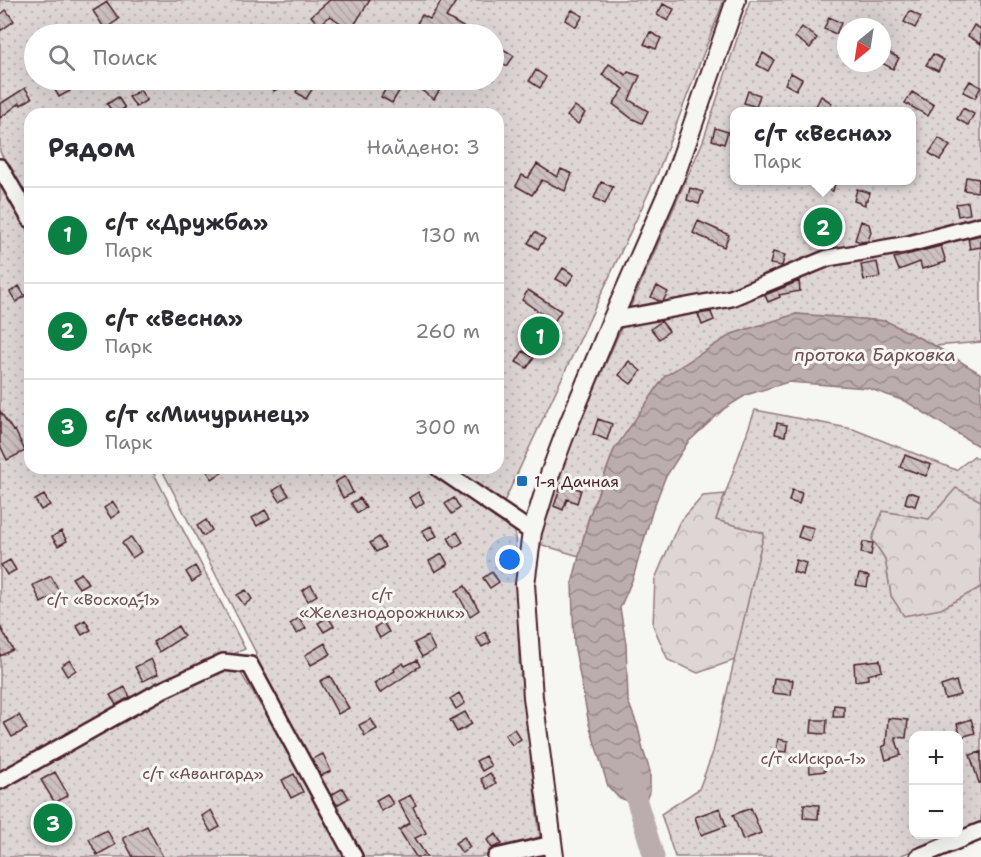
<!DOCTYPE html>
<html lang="ru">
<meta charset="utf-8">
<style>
:root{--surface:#fff;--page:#f7f7f7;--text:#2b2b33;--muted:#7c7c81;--line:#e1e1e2;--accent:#0b8043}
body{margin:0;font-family:"Shantell Sans",sans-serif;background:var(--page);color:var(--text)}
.controls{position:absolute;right:18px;bottom:18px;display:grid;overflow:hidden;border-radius:12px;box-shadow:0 6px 24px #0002}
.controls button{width:54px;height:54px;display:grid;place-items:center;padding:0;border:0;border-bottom:2px solid var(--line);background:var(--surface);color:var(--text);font:30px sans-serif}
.compass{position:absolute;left:837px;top:18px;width:54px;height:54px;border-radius:50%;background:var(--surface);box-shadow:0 6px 24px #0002;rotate:210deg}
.you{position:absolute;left:510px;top:560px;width:21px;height:21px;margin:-15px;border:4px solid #fff;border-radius:50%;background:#1a73e8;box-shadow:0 0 0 9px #1a73e833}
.badge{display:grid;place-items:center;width:39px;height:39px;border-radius:50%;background:var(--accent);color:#fff;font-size:20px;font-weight:700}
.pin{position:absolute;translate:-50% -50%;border:3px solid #fff;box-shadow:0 2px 6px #0006}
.popup{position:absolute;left:730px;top:107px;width:186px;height:78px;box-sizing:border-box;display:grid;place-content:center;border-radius:12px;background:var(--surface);filter:drop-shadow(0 2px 4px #0005);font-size:20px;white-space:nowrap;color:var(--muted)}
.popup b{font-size:22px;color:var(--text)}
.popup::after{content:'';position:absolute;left:50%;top:100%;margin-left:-12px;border:12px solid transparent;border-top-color:var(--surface)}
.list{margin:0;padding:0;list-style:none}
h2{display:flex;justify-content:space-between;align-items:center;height:78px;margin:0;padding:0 24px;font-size:26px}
h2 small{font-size:20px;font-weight:400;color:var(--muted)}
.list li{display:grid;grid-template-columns:39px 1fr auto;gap:18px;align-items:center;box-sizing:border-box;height:96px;padding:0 24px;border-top:2px solid var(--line)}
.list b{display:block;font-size:22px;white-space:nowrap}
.list p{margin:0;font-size:20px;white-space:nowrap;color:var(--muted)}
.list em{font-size:20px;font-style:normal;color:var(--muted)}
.icon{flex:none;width:33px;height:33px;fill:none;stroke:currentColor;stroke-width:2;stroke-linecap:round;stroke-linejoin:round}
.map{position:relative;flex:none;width:981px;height:857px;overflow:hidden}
.search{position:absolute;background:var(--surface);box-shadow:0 6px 24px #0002;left:24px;top:24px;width:480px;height:66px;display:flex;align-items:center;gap:15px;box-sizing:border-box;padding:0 21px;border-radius:33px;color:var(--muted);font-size:22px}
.panel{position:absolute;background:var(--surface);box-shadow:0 6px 24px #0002;left:24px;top:108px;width:480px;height:366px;border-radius:18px}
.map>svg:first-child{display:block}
</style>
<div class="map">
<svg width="981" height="857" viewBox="0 0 981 857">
<defs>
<pattern id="forest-crowns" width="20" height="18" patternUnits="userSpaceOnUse" patternTransform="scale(1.5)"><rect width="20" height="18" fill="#ddd6d5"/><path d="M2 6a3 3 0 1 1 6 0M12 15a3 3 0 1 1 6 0" fill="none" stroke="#bfb7b7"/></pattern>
<pattern id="garden-dots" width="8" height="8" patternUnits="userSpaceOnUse" patternTransform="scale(1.5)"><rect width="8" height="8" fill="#ddd6d5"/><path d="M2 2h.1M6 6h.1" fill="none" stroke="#bfb7b7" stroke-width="1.8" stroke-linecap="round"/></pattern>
<pattern id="water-waves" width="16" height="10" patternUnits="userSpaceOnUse" patternTransform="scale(1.5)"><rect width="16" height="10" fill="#bbadae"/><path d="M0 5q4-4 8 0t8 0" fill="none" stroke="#9a8c8e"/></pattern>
<pattern id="building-back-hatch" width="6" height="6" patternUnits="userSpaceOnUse" patternTransform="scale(1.5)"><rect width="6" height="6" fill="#ccc1c0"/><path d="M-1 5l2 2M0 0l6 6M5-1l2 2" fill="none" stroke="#b1a5a5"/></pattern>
</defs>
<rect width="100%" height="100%" fill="#f6f6f2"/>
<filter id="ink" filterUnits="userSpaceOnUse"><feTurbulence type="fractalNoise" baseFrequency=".0167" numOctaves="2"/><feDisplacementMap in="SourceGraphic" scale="12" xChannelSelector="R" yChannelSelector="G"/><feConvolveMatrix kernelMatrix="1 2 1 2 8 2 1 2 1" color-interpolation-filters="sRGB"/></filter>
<g filter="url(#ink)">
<!-- forest -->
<path fill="url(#forest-crowns)" stroke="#947a80" stroke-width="1.5" d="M956,487l25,14v86l-40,23 -38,6 -12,-20 -6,-37 -13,-20 11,-28 46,8z
M725,494l-9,26 48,13 -29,127 -37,13 -30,-13 -15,-35 2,-46 24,-56 24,-27z"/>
<!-- garden -->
<path fill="url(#garden-dots)" stroke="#947a80" stroke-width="1.5" fill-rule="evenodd" d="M0,0h724l-68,177 -153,327 -55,-36h50v-354h-468v89l-30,-51zM34,34h460v46h-460z
M750,0h231v342l-46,4 -49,-25 -90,-7 -64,20 -118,116 -26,70 -9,36 -40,-12 11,-45 18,-49 135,-309zM846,27h36v36h-36zM734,112h178v68h-178z
M0,180l30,53v235h121l94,181 -84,37 -161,91z
M755,410l98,19 103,41 18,-14 7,5v40l-25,-13 -27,31 -46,-8 -11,28 13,20 6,37 13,20 37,-7 40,-22v235l-22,9 -1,-95h-44v98l36,1 -53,22h-222l-14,-43 38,-25 14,-37 51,-219 -48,-13z
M161,468h264l90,63 4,127 21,181 -60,18h-121l-105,-191 2,-13z
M226,666l13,4 70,115 38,72h-347v-68l67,-40z"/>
<!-- water -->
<path fill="url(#water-waves)" stroke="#8e747a" stroke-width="1.5" d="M796,314l90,7 49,25 46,28v74l-74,-46 -39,-14 -80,-6 -42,13 -21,13 -37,34 -23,36 -13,34 -19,66 -13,30 6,36 2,57 10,26 5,23 7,21v20l-4,8 -18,2 -10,-4 -10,-11 -19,-62 -15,-80 -2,-60 16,-64 26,-70 51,-74 67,-42z"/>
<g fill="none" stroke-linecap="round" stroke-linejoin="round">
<!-- river -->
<path stroke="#bbadae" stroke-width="21" d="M628,772l26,85"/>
</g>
<!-- building -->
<path fill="url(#building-back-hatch)" stroke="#4a1f2b" stroke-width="1.5" d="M330,0h40l-19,30 -21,-14 -11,10 -8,-10z
M442,0h15l-11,17 29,17h-55l-7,-4 9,-15 8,4z
M107,2l12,17 -14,10 -12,-18z
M663,4l11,5 -6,12 -11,-6z
M6,10l8,11 -14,10v-16z
M572,10l11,6 -7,11 -11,-7z
M910,11l11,6 -6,11 -11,-6z
M829,17l12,6 -5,11 -12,-5z
M974,25l7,4v15l-13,-8z
M802,27l15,11 -7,10 -15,-11z
M650,32l11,6 -5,11 -12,-5z
M503,49l11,7 -7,10 -11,-6z
M888,52l11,6 -6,11 -11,-6z
M763,53l11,7 -6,11 -11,-6z
M933,54l11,6 -6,11 -12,-6z
M609,64l17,11 2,-3 12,4 -11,24 19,11 -6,12 -11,-5 -18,-14 11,-15 -22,-14z
M536,70l10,7 -6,11 -11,-7z
M791,73l11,6 -6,11 -11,-6z
M63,80l7,11 -11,6 -6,-10z
M266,80h26l-18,11z
M391,80h55l-12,19 -28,-19 -14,23 -11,-6z
M302,81l11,7 -7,11 -10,-7z
M970,81l11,6 -6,11 -12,-6z
M25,88l7,10 -11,7 -1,-2 -20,15v-14z
M140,90l7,10 -11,7 -7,-10z
M748,91l12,4 -4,12 -12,-4z
M912,92l22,13 -6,11 -23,-13z
M821,96l11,7 -4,8h-6l-7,-3z
M118,97l7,11 -11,6 -7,-10z
M575,106l10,7 -7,11 -11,-8z
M963,108l11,6 -6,11 -11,-6z
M715,128l13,4 -4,12 -12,-4z
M939,138l11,8 -10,14 -11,-7z
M537,164l20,13 4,-8 11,5 -7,17 -23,-11 -10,15 -16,-9 6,-11 6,3z
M966,177l13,2 -2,13 -13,-2z
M806,180h30l-3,11 -28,-8z
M601,182l12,5 -8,17 -11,-6z
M690,188l13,4 -4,12 -12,-4z
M857,189l13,4 -3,7 -2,1v4l-11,-4z
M968,202l2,12 -12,2 -2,-12z
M698,221l31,14 -5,12 -31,-14z
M861,221l8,3 2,8 -3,9 -7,1 -6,-2z
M535,232l10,7 -7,10 -10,-6z
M981,235v12l-11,2 -2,-11z
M941,246l5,16 -24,7 -2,-7 -21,8 -5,-12z
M773,252l12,3 -3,11 -12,-2z
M877,262l3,15 -16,3 -3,-15z
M563,268l11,7 -7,10 -11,-6z
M799,281l1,10 -21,4 1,2 -12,5 -3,-7z
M19,286l6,10 -9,6 -6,-10z
M657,286l11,6 -5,9h-4l-8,-4z
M528,290l33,21 -7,11 -32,-22z
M711,312l3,8 -12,5 -4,-11z
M661,321l8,10 -10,8 -8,-10z
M523,351l11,7 -7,10 -11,-6z
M629,361l12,10 -10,13 -12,-9z
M0,411l13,20 2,-1 10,21 -18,9 -7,-15z
M598,419l14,5 -5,16 -14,-6z
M777,423l10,2 -2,11 -10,-2z
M905,455l26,10 -5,11 -26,-9z
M205,468h24l-17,11z
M345,476l8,17 -10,5 -8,-16z
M562,483l19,7 -4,13 -10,-4 -4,11 -9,-4z
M282,485l7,10 -9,6 -7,-10z
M792,490l10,3 -3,11 -10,-3z
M418,492l6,10 -8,6 -7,-10z
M908,492l11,3 -4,11 -10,-3z
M44,495l6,10 -9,5 -6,-10z
M360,498l6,10 -9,5 -6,-10z
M454,498l6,10 -8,6 -7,-10z
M113,502l7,10 -9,6 -7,-10z
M265,510l5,8 -13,8 -5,-8z
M206,520l6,10 -9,6 -6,-10z
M802,525l12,3 -4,13 -12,-4z
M431,526l6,10 -9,5 -6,-10z
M61,531l6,10 -9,5 -6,-9z
M457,532l6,10 -9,6 -6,-10z
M131,537l10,15 -9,6 -10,-15z
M379,537l6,10 -9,5 -6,-9z
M863,542l10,1 -2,12 -10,-2z
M442,554l6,10 -13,8 -6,-11z
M10,560l6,10 -9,5 -6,-10z
M796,560l10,3 -3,12 -10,-3z
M195,566l6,10 -9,6 -6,-10z
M492,572l7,10 -9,6 -7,-10z
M81,573l7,10 -9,5 -7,-10z
M859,574l10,2 -2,11 -11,-2z
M51,576l9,17 -19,10 -8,-18z
M311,585l6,10 -9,6 -6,-10z
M465,586l14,24 -9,6 -14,-25z
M246,590l6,9 -8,6 -7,-10z
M142,593l6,10 -9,6 -6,-10z
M328,617l6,9 -10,6 -6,-9z
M299,618l7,10 -9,6 -7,-10z
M85,620l6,10 -9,5 -6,-10z
M383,622l6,10 -9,6 -6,-10z
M0,626l13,24 -13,6z
M178,626l6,10 -25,16 -6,-10z
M485,632l6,10 -9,5 -6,-9z
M428,636l7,14 -13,7 -8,-14z
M325,643l6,11 -20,11 -6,-10z
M151,659l7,15 -15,7 -8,-14z
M70,660l6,10 -9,6 -6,-10z
M417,660l3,6 -40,27 -6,-10 21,-12 -1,-2 9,-6 2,3z
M880,660l2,11 -14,4v4l-13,2 -1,-18z
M330,676l19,32 -11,6 -18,-33z
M774,678l19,2 -2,15 -19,-2z
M956,681l4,14 -15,4 -4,-13z
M125,687l5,10 -14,8 -6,-10z
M459,693l6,10 -9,6 -6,-10z
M834,705l10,1v11h-11z
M465,712l7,12 -15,8 -7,-12z
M19,715l8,14 -15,8 -8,-14z
M888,718l20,2 -2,18 -11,-1 6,18 -15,5 -4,-13 4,-2z
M371,719l6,10 -12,7 -6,-11z
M971,719l4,14 -14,4 -4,-13z
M812,720h15l-1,14 -15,-1z
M514,729l7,10 -9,6 -7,-10z
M778,739l10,2 -1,11 -11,-1z
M981,752v31h-2l-9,-28z
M323,754l8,17 -10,5 -9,-17z
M485,756l6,10 -9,5 -6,-10z
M824,758l1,13 -15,2 -1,-14z
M55,772l13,23 -13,8 -14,-23z
M490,773l6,10 -9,6 -6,-10z
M294,774l9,18 -12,6 -9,-18z
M343,788l6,10 -12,7 -6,-10z
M387,794l6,10 -12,7 -5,-11z
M410,795l6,10 -3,2 13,26 -11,5 12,19h-11l-17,-27 11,-7 -12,-22z
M804,804l15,1 -1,14 -15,-1z
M720,808l6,18 -25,9 -6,-18z
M751,808l10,25 -18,7 -10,-25z
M211,810l9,17 -9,5 -9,-16z
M147,826l16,31h-30l-10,-19z
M107,830l8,15 -18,10 -8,-16z
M496,834l6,10 -10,4 -5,-8z
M464,837l6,10 -8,6 -7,-10z"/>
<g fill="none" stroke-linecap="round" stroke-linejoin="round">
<defs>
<path id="minor" d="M0,167l30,52
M612,320l119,-22 97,-40 81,-14 72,-19
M438,468l94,64
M0,781l162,-91 61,-28 27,3 104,192
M496,857l56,-13
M918,857l63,-26"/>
<path id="major" d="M554,857l-21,-160 -8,-113 7,-52 18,-58 16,-43 46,-111 63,-144 61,-176"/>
</defs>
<!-- minor casing -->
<use href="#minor" stroke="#4a1f2b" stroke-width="20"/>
<!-- major casing -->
<use href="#major" stroke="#4a1f2b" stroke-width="22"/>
<!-- minor -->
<use href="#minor" stroke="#f6f6f2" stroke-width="15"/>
<!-- major -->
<use href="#major" stroke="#f6f6f2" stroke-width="18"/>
</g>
</g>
<!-- markers -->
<rect fill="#1f6fb2" stroke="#f6f6f2" stroke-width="2" x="516" y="475" width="12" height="12" rx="3"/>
<g text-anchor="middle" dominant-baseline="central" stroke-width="6" stroke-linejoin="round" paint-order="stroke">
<!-- poi labels -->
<g font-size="16" fill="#4a1f2b" stroke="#f6f6f2" text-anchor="start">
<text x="534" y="481">1-я Дачная</text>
</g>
<!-- park labels -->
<g font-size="16" fill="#6f4d56" stroke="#f6f6f2">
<text x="382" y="594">с/т<tspan x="382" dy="18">«Железнодорожник»</tspan></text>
<text x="103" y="599">с/т «Восход-1»</text>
<text x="813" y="758">с/т «Искра-1»</text>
<text x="203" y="773">с/т «Авангард»</text>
</g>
<!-- water labels -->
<g font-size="18" font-style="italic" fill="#6c4a52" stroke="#f6f6f2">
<text x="875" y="355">протока Барковка</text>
</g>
</g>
</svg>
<div class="controls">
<button>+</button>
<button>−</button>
</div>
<svg class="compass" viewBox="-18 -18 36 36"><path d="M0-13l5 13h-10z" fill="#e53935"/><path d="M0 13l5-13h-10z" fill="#7c7c81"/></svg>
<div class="you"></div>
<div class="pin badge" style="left:540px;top:336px">1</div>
<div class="pin badge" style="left:823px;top:227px">2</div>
<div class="popup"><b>с/т «Весна»</b>Парк</div>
<div class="pin badge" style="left:53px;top:823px">3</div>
<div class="search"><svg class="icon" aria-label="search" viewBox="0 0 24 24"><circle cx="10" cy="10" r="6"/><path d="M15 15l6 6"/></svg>Поиск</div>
<section class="panel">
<h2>Рядом<small>Найдено: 3</small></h2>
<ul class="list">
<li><span class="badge">1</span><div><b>с/т «Дружба»</b><p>Парк</p></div><em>130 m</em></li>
<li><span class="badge">2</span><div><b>с/т «Весна»</b><p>Парк</p></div><em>260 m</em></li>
<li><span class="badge">3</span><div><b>с/т «Мичуринец»</b><p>Парк</p></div><em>300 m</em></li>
</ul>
</section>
</div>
